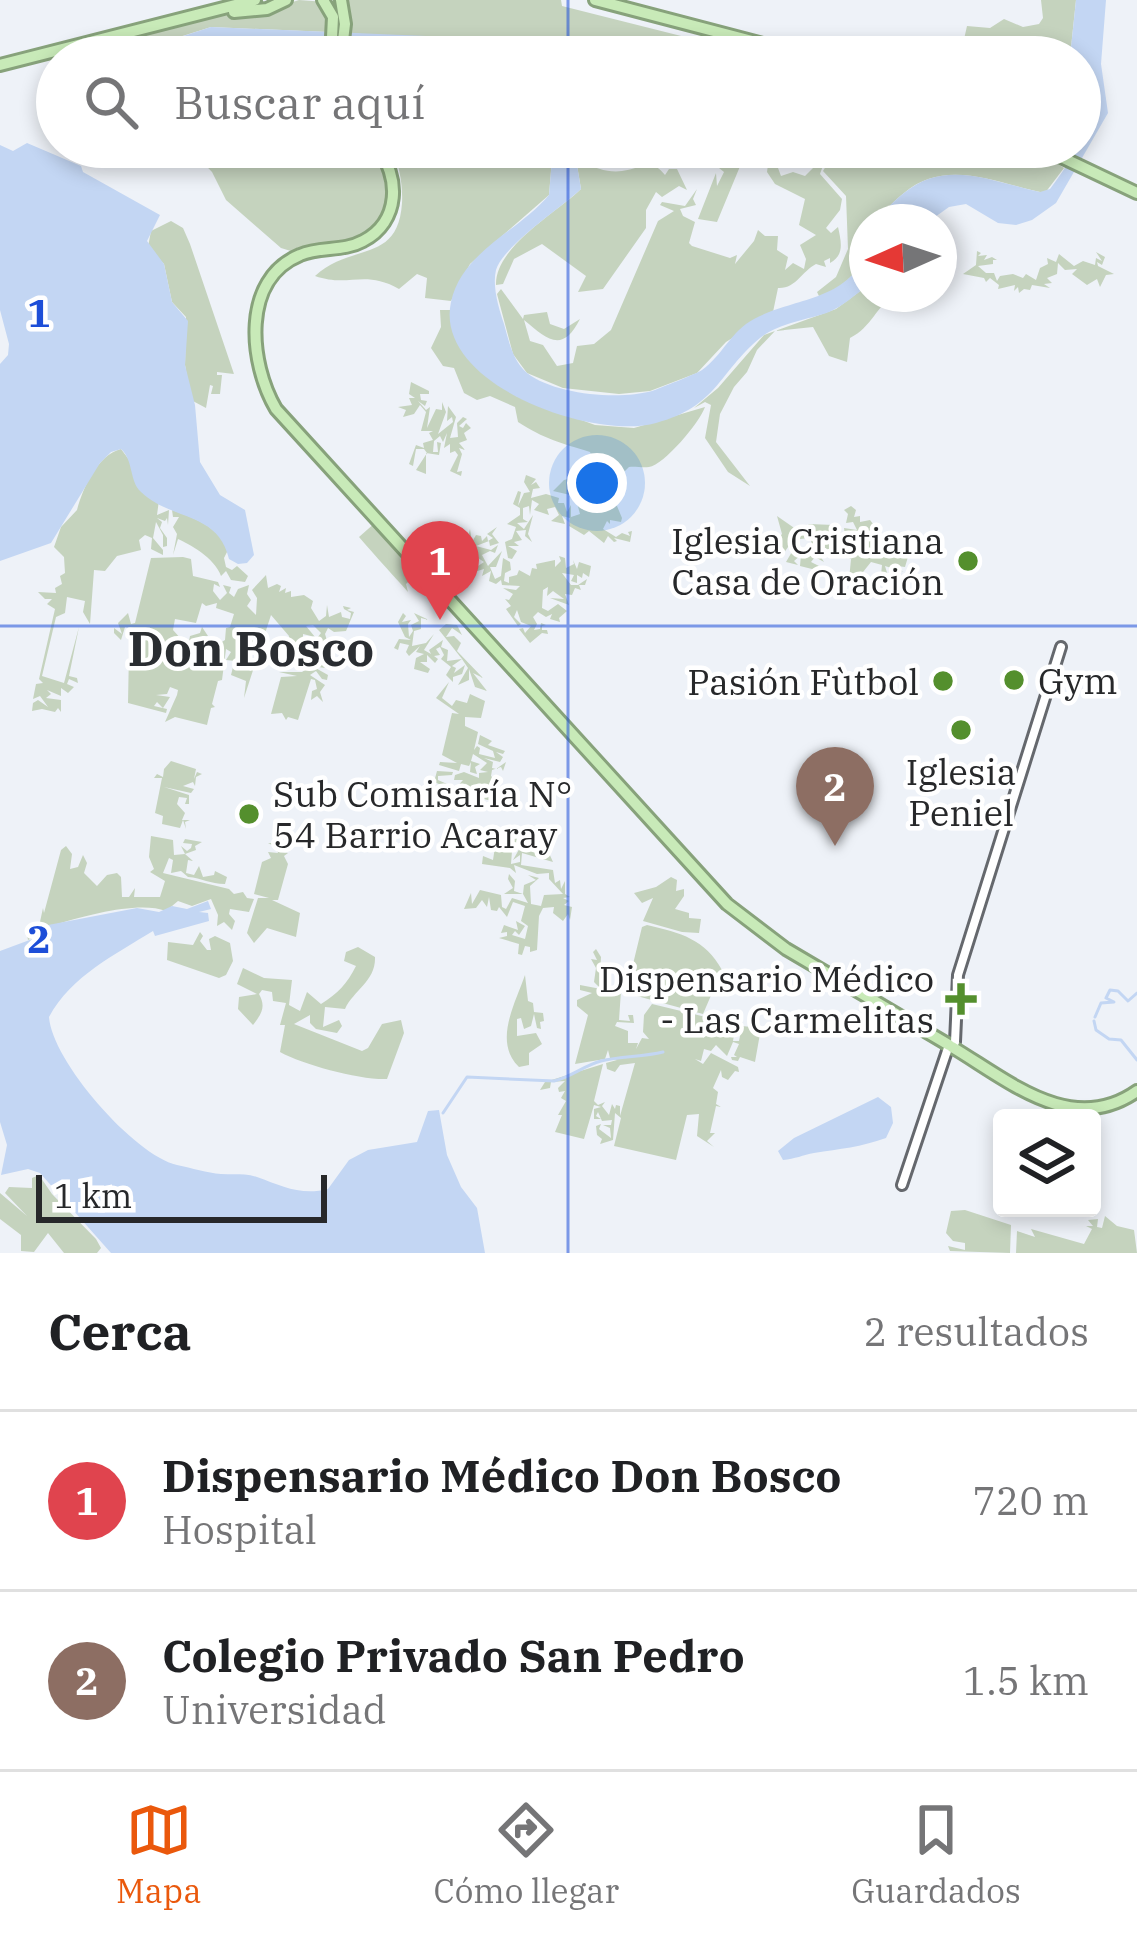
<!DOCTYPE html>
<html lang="es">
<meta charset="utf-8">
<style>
:root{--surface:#fff;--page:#f6f6f6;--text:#202124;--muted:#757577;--line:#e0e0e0;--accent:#ea580c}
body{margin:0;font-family:"IBM Plex Serif",serif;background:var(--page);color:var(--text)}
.controls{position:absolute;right:36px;bottom:36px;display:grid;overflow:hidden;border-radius:12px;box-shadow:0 6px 18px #0003}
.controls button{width:108px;height:108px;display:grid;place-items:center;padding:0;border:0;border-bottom:3px solid var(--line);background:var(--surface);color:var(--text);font:60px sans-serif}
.compass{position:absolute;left:849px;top:204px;width:108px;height:108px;border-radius:50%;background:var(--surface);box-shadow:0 6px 18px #0003;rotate:267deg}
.scale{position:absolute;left:36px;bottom:30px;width:291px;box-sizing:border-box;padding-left:12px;border:6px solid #27282a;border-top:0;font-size:33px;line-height:42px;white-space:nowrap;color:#27282a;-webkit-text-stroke:9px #fff;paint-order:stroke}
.you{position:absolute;left:597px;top:483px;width:42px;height:42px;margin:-30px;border:9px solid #fff;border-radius:50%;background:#1a73e8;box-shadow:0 0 0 18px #1a73e833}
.badge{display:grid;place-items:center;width:78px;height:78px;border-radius:50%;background:var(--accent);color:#fff;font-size:39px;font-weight:700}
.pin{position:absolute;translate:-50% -99px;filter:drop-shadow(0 3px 6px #0008)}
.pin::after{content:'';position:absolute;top:63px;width:42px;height:36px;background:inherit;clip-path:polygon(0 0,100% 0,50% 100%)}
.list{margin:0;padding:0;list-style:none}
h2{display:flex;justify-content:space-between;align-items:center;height:156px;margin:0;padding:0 48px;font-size:51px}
h2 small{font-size:39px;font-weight:400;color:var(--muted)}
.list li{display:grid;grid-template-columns:78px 1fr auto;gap:36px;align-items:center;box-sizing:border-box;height:180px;padding:0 48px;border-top:3px solid var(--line)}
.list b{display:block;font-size:45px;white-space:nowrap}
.list p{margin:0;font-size:39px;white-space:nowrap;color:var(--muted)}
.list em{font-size:39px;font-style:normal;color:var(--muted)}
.icon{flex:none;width:66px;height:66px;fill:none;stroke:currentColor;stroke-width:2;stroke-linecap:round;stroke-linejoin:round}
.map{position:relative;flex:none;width:1137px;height:1253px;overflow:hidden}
.search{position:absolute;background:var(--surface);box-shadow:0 6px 18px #0003;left:36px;right:36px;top:36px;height:132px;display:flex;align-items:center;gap:30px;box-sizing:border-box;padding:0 42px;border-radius:66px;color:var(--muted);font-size:45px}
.sheet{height:516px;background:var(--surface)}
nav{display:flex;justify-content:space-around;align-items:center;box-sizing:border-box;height:168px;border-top:3px solid var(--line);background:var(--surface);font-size:33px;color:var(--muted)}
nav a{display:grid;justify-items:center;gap:6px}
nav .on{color:var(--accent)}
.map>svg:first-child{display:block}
</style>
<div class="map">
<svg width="1137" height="1253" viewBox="0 0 1137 1253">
<rect width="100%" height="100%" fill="#eef2f8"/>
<!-- green -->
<path fill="#c5d3be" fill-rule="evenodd" d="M299,0l27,2 8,15 -6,15 -117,-5 -95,30 -1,-10 18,-6 4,-8 79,-17 46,-4z
M336,0h225l1,6 139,35 -4,16 -64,-14 7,10 -5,4h-42v-12l-2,12h-61l-49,-15 -134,-9z
M1041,0h35l-6,57h-48l-25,-13 -9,13h-28l7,-31 23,2 14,-9 19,8 16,-3 4,-6z
M188,147h185l19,38 -8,33 -22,22 -68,12 -13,-4 -55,-48 -14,-28z
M391,147h162l-4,48 -79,69 -19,37 -26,-3 2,-20 -10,-4 -18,15c-35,-20 -50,-1 -84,-13 37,-34 83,-12 87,-73 1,-19 -3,-40 -11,-56z
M574,147h7l3,16c11,5 25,10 38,8 20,-3 29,-14 43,4l4,-6h8l10,21 -8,-4 -17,11 -6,-5 -10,18v18l-43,61 -25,3 8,-16 -44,-32 -28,15 -11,25 -7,1c-1,-38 60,-72 85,-96z
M727,147h21l-31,75 -19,-3 18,-46 1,13 7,-14 -5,-4z
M751,147l7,6v-6h8l-3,9 10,5 12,-3 -7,10 3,8 12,-4 12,4 22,-22 -7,20 22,25 -2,11 -14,18 5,5 7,-6c3,14 7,28 -8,36v-5l-6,3 2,6 -10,-3c-14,7 -20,25 -38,24l-5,24 -47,30 -29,31 -47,18 -31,3 -56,-6 -36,-15 -14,-19 -16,-60 4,-5 22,30 1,-4 23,-3 3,12 14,5 16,-10c-18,36 -34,19 -56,1l6,21 13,4 14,21 16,-3 4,-17 17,-2 17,-14 47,-109 16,-10 -14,-6 2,-3 23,4 12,-17 -4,10 3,6 -16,4 3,7 12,6 -6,21 3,3 38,12 7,-3 -2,9 19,-23 4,-11 7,6h13l-1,14 11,7 -3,13 8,-7 11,6 2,-10 -6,-14 16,-10 -17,-10 6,-26 -30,-15 -8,-12 1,-7 -19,-9z
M845,147h36l5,4 2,-4h24l-3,7 4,5 5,-12h64l8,10 11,-6 25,5 -6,-9h10l34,21 -19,25c-48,-9 -98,-36 -141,0 -11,9 -19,16 -25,29h-12c0,41 -10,57 -47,76l-3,-6 19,-15 12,-28 -2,-53 -23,-25 3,-5h10z
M171,221l12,7 7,16 44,130 -17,-2v3h5l-2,19h-9l2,-8 -3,-1 -4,23 -15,-8 -6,-35 1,-48 -14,-15 -8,-38 -16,-17 3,-16z
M977,251l4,2 -3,3 9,-1 -3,5 8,-3 5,3h-4v4l-15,2 8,7h8l3,8 3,-5 13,-2 10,4 3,-4 10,6 4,-12 8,-4 -1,-6 9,4 3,-8 15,12 9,-5 12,4 1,-7 6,3 -6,-9 9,5 -3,8 -5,-3 1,4 16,8 -8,1 -6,12 -3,-8 -10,6 -15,-11 5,-5 -12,1 -7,-7 -1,11 -10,4 5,5 -8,1 6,4 -18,-3 -2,5 -6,-1 -5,4 -1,-6 -4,4 1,-6 -17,4 1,-4 -9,-7 -4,4 -2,-4 -21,-4 13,-9z
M867,286v8h29c-20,12 -24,33 -46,44l-3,24 -18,-6 -16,-29 -38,4 -18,19 -10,22 -13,15 -14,27 -4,28 34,44 -22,-14 -23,-34 6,-33 -6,-3 -11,6 24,-20 46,-53 72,-26z
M440,310h10l1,12 65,74 79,29 39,3 71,-21c-5,15 -41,58 -56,60 -7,1 -14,-1 -20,0l-19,19 2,7 6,2 -7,8 6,3 5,12 -1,4 -11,-2v4l-3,-3 -4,8 13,8 6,-4 8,3 -2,-4 4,-1 -2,11 -16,-4 3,3 -3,1 -6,-6 -4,7 -15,-12 -5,4 -15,-9 1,-8 -8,-2 3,8 -14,-3 8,-6 -4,-8 -8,2 2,6 -15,-5 5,-6 -7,-4 -2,15 -1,-9 -6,2v11l5,3 -11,1 7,6 9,-14 -5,19 4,8 -7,-6 1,-6 -10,1 6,9 -8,2 5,4h-11l9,5 -5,8 -4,-1 -3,-16 7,-3 4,-12 -9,-3 13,-9v-7l-7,-4 5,-13 3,1 -3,14 6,-13 6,-1 -6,-10 2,-7 10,4 -5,6 5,-3 4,6 -7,1 -2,9 15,-4 13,4 -1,5h6l3,9 4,-7v12l9,-3 -3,-11 5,5 8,-4 12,6 7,-6 -56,-13 11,-11 23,-6 7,-11 -4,-11c-29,-9 -46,-13 -72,-30l-3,-15 -25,-11 -13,4 -13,-7 -10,-25 -11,-2 -12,-18 10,-21z
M411,382l18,9v3h-9l1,6 6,1 -2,5 -7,-5 8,9 4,-3 -3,21 9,-19 6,1v-8l4,10 -8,22 15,-12 -1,-5 -5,4 1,-15 8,11 -6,21 8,-1 -1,-14 6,-6 4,2 -8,7 4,2 3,-5 5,5 -7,5 3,7 -8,3 6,7 -6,-2 3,6 -5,18 5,-1 -1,5 -11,-5 8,-16 -3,-4 -5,2v-9l-6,4 3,-15 -4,9 -3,-6 -6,5 -1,11h5l-1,-10 4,1 -2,12 -13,-2v21l-10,-4 11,-17 -3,-4h-8l-3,17 -4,-2 7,-19 8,3 -1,-5 10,-3 -4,-7 4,-2h-12l5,-19 -6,-7 -6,9 -11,3 3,-7 -8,-3 14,-2 -3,-7h6l-6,-4z
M121,449l38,51 -2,15 12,-5 -1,15 -1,-7 -2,3 -8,-3 5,4 -2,6 7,10v8l-4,1v-12l-7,-13 -3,16 10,12v5l-12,-6 1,-11 -7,-3 -6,5 2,10 -24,6 -12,15 -11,-1 -4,54 -7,-12 2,-11 -18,-4 -2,16 -9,4 -14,59 22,7 15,-56 -10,49 8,2 1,5 -9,-4 -2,5 7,3 -6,6 -7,-5v8l-14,-6 4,4 -5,4 15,2v12l-3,-4 -3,4 -13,-3 -10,2 1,-8 5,-3 10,7 -8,-11 -7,3 3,-15 7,-1 -4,-4 16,-70 -8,-5 5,-5h-7l-7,-7 18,1 -1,-5 7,-4 -2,-8 5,-3 -1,-16 -10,-10 7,-20 16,-17c6,-22 20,-55 44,-61z
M851,506l5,4 -2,7 6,-1v6l10,-2 7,9 -1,7 22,7 1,6 11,1 -5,17 -15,-2 14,7 -19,-6 4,13 -8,-4 1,-10 -11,-3 -16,20 -6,-2 2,-21 -29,-12 -5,4 7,11 -9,-5 -4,5 12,6 -3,3 -20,-5 1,-11 -7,6 4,4 -12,-3 7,-12 12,6 9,-7 -4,-11 -10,1 -3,4 -4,-3 -12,17 2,-10 -13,1 12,-14 -5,-18 23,16 9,-8 25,1 -3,13 4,3 10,-6 -1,-7 13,2 -4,-8 -7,1 2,-9 -4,-4z
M172,510c22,8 43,15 57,38l-5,10 2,9 6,3 5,-4 11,10 -3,6 -14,-2 -5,-9 -5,5c-7,-19 -32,-32 -43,-37l-5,16 4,-21 -4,-7 6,-10h-6z
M376,522l39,42 -10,11 10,-8 25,30 -14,-3 -6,-8 6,2v-4l-10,-10 -10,10 2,8c-15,-17 -31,-34 -49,-55z
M497,527l-5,7 7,9 -9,3 -1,-5 -13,5 15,4 7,-5 -3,8 -5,-2 -8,4 6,11 14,-15 -6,16h-6l5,12 6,-3 2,-18 7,4 1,8 -6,3 -1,8 5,2v-6l8,-2 2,-5 11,6 2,-8 5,1 -1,-5 19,-4v7l6,-6 -2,-5 6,2 1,10 8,-4 -1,-4 4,9 2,-7 12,4 -2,11 -6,-4 -1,5 -5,-3v8l-6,-2 3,-6 -12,-2 9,12h7l9,-6 -2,6h-6l2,5 -6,-2 -3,7 -7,-1 4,11 -19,-7 14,1 -11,-8 -6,5 1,-9 -5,3 -1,18 6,3 10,-7 9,7 -8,7 1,4 -10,-3 2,-5 -6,3 -8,-5 -5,5 4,7 -3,6 6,-1 1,-6 5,2 -4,1v4h5l1,4 -6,-1 -12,10 -11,-14 4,-1 2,5 6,-7 -10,-4 -4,-12 -3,7 7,7 -3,2 -12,-17 5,-3 -6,-7 4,1 4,-6 -10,-6 13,2 4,-4 -18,-1 -1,-5 -5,4 -7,-3 2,-10 -9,5 2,-7 -10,3 -1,-12 5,6 6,-4 -15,-10 2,-10 -5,3 4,-16 2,13 4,-7 5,1 1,5 5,-5 1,5 5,-3 -6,-4z
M183,557l8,2 2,17 25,6 2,5 -6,-3 -1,7 7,9 7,-7 -4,-8 8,2 -2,6 5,4 4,-8 11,-4 -2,9 4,6 -4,6 9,9 1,-17 -5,-8 14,-15 2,13 9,-4 4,2 -2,6 7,-4 -1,5 6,-2v6l13,-2 9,6 -2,7 8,13 7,-5 1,-11 2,12 12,-5 1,5 8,2 1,-6 -7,-4 -1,-3 8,2 -4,2 7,2 -8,19 -12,1 -6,-4 -3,6 4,13 -4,6 7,-3 6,20 -26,-4 16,9 -1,5 -5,-1 -6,-8 -6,4 15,10 -5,7 3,10 -6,-6 -6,4 1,-9 5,-2 -2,-9 -4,-1 -13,41 -10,-3 -2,3 -4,-7 -11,1 10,-37 16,-1 -18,-4h23l6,-4 -21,-13 -4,9 2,-10 4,-3 8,7 15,2 2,-18 7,-9 -8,-8 -7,1 9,11 -12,-3v6h8l-13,6 -1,6 -9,-3 1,-13 -18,-21 -27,83 2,-17 -15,-6 3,-12 17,8 7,-27 -19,-6 -4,23 -9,-1 5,-8 -5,-3 -4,31 -4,1 -6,23 3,3 -4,1 -4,17 -32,-8 -10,5 12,-27 1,-5 -8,-3 -3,7 -11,1 14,2 -7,11 -6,-6 -3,4 13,3 -1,4 -38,-10 1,-52 5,-6v-17l-9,-1 -4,13 -7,-7v-5l8,6 -4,-11 10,-10 3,11 4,-1 16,-65zM202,603l4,3 11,-3 -1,5 18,6 -4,13 -4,1 -1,12 -5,3 3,4 -12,-6 -8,2 11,4v8l-6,-5h-9l9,9 8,-2 7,-9 -4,22 -1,-10 -7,-1 1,7 -4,-4 -16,-3 8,-1 -9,-7 12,-15h5l-6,-9 -2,6 -10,3 -1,5 -10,6 -3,-2 6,-5 -9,-10 2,-11 21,4z
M403,613l3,3 -4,6 9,-2 -3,4 1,13 4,-6 -2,-6 8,-4 -5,-8 15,7 -8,-2v11l-7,2 -2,15 14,-3 8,-9 -10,16 7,4 -2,-4 14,-10 -2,7 7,3 -1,11 15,-2 -23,-29 7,-6 11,1 5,10 -10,-7 -6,9 8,-1 7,7 -4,8 26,27 -10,-5 14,18 -12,-4 -6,-18v11l-11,5 10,-17 -6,-9 -10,7 4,2 -2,5 11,-8 -3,9 -9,3v5l-7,-7 5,-8 -10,-8 3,-4 -4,-8 -4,2 4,6 -6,1 4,3 -3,4 -8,-8v7h-7l10,7 -2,4 -14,-4 2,-11 8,-4 -8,-2 4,-6 -11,10 -3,-4 3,-7 -9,-2 -2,7 -4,-2 5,-9 12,1 -6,-3 -7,-15z
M449,682l-7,16 10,8 4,-6 11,3 3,-9 15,7 -4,17 -16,-1v9l13,6 -4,18 3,-4 3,2 -1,6 16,4 -2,-7 -15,-7 2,-9 12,6 -4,4 17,6 -2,3 -7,-2 7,5 -3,5 -16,-4 9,4 -1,6 4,1 10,-7 -3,9 -2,-4 -9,3 -1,6 6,6 -5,19 -29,-7 3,-11 -5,10 -27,-11 3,-11 16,1 -1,3 -14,1v4l18,8 7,-8h-9l1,-5 9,-3 15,6v-5l9,-1 -8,-2 7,-7 -14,-9 -2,7 9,3 -5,3 2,7 -7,-2 1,-10 -2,4 -8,-2 -2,7 -20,-6 1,-3 17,1 -15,-8 10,-42 7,1 -23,-16z
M171,761l25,8 -2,10 3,-7 5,2 -6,3 -1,9 -2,-4 -10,4 11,3 -3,4 -27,-6 25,8v9h-4l2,-6 -8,-1 -2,7 8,9 -3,7h8l-5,2 1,7 -3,-9 -3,8 -18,-4 1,-8 -8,-3 7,-35h-8l3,-4 6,3 1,-8z
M514,831l3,2v9l5,-3 2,9h9v4h5l-3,-8 7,-1 2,4 5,-9 6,1 -7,12 5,11 -31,-9 -1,12 32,5 2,13 5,-3 1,9 4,-8v13l5,3 -7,1 6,3 -5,4 8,2 -2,13 -2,-6 -5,7 -10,-8 1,-6 -11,1 -4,8 -2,34 -7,2v-5l-5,-1 -3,9 -4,-1 1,-10 -20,-6 8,-2v-4l-6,1 3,-8 14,5 -2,-9 9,5 -6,9 -4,-4 -3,4 13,4 3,-13 -7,-5 4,-15 -12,-4 -6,15 -8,-10 -2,4 -6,-1 -2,-13 -2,10 -5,-7 -6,8 -12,1 7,-16 1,11 8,-14 21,5 1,12 4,2 6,-11 16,5 -5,-9h-19l9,-6 -5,-9 1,-5 6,7 -1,10 9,3 1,-9 12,-5 -8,-5 11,3 -9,8 1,18 10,2 3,-11 19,-1 -14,-15v-6l-12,1 -23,-9 2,8 -6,-5 -28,-4 1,-8 10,4 2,-13 17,4 -1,13 9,-2v-7l-7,5 8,-14 -5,-1 -4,5 -4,-2z
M151,836l22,4 1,15 11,-1 -4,-8 6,5 4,-3 1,-4 -9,-1 2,-4 17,3 -7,4 1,4 -11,4 8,7 -5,-1 -2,13 8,2 5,-9 4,11 11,-2 1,-4 12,6 -2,7c-15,0 -23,-6 -37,-7l-7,-6 -10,2 2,-13 -4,-2 -6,15 66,16 5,5 9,-2 4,6 7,1 -5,13 -19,-3 -1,5 6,7 -3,9 -8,-8 -7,4 1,-11 -7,-16 -19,7 -14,-5 -12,10c-26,-10 -78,4 -105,12 -9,2 -22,12 -33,17l-2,-11 12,2 5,-23 1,5 17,-63 5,-4 6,8 -2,15 8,-2 5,-12 4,8 -3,10 13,13 10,-11 10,-2 4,4 1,20h7l6,-9 -1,9h26l5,-16 -15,-9 4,-3 -5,-12z
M268,843h9l4,9 7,1 -4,3 4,8 -10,36h-6l28,13 -4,24 -29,-9 -13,15 -7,-10 11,-35h11l-15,-4 8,-32 9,-4 -3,-6 10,1 -2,-6z
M671,877l6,3 -1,11 8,-2v7l-9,13 14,4v5l12,1 -2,14 -17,-1 -39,-11 10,-23 -11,5 -8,-10 22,-6z
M647,925c34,8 58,14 75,45l-19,44 -77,-21 16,-66z
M200,932l3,4 -3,5 7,9h4l-2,-11 6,-3 15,7 3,18 -7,14 -7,3 -52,-18 1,-18 25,3z
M358,947l17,10c1,24 -21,33 -30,52l-20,-2 -2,20 16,-7 3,6 -5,7 -21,-4 -6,-6v-8l-16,9 68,27 6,-3 14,-24 19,-4 3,13 -17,46c-28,1 -83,-14 -107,-27l5,-27h-5l6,-22 -13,-2 -1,-9 -10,-2 -3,4c7,13 3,19 -6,31l-15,-16 1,-12 18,-3 -20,-10 6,-16 21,10 28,2 -3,25 11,6 7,-19 14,12c17,-11 26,-20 35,-38l-12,-5 2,-9z
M596,949l5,8 -1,16 7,3 2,10 12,5 -2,29 11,1 -2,-6h5l1,8 -17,-1 -2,4 13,5v12h10l-2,6 6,-11 7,1 -6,-7 1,-17 8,-11 58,14 1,3 -8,2v15l6,-5 13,4 2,-11 5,-3 6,6 -2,12h6l3,-15 19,2 -6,34 -15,-5 -2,4 -6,-1 -1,-3h6l-3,-2 5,-11 -6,-2 -6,14 -11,-11 -5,6 -7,-2 -3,12 -6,-2 8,5 8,-11 27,14 1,5 -4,-1 -7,9 -6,-3 -1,-7 -8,18 5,4 -2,12 5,3 -5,-1 -6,27h5l-8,8 7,6 -17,-11 2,-22 -12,1 -11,45 -62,-14 7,-28 -6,-5 -2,27 -13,4 2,-5 -5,-4 -1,-9 5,-2 -2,5 12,9 -1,-10 -7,-3h8l1,-5 -10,1 -4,-9 -2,4 5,3h-7v-10l7,-2 -7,-2 -10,34 -29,-7 7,-17h-4l8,-14 -5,-3 4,-7 -6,1 -1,-4 7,-7 -14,1 -1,6 -10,2 5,-8 58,-18 -9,37 4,4 7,-3 -3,4 7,9 3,-11 3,5 1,-4 4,1v10l15,-53 -15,2 -5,7 -8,-3 -1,-6 11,-3 -7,-2 -2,-8 -3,9 -30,5 13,-49 -11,-9v-6l15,-7 -12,-3v-5l21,4 -7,-7 2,-14 -5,-9 6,1 -4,-8z
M525,975l3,26 5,2 1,9 9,1 1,8 -4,1 1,7 -4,-1 -3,-14 -3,12 -7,3 -3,-11 -4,1v17l19,-3 6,11 -13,9v12l-10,2c-26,-25 -4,-63 6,-92z
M39,1175l13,19 44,45 5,9 -4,5h-33l-16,-20 -14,19 -13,-1v-16l-21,-16v-26l27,23 -22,-23 4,-6 23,1v-10z
M965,1210l46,15 -1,28 -60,-2 -2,-5 17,4v-7l-12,-2 -7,-8 5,-22z
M1105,1216l12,10 17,4 3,23h-121l1,-22 18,6 -4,-8 53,15 8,-15 -6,-3h7l-5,-6 10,-1 -1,8 5,1z"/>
<!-- water -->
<path fill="#c3d6f3" d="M1076,0h30l-5,64 7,49 -52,90 -24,17 -16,5 -18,-2 -32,-19 -17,3 -21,15h-49c6,-13 14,-20 25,-29 42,-35 89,-11 136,-1l10,-3c17,-23 31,-44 42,-68l-12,-22v-42h-10z
M211,27l215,9 77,10 27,11h-411z
M27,143l54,23 2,6 77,43 -13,26 17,23 8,38 16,19 -3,44 10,40 5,57 20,33 25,15 9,45 -7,8 -9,1 -9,-5c-11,-48 -58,-38 -88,-67 -12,-11 -7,-31 -20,-43l-10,3 -11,11 -49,80 -51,18v-197l8,-9 1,-11 -9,-34v-165l13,6z
M553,147h21l7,42c-19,18 -78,57 -85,81 -4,17 3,39 8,54 5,18 9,37 23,49 28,22 92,27 125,18 6,-2 46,-18 50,-21 20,-14 29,-39 52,-51 41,-22 92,-17 113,-67v34c-12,9 -24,20 -38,26 -22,8 -50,11 -69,26 -42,35 -42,68 -104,85 -61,18 -223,-38 -205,-121 11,-51 67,-70 98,-107z
M208,901l3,8 -12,3 9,1 1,8 -54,15 -2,-5c-37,23 -82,45 -104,86 3,44 85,138 128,148 15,3 30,8 44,9 13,1 24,-1 36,3 25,9 44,19 71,12l21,-29 19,-10 49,-8 11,-31 11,-1 8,45 14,32 16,21 8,45h-374l-71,-80 -12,-4 -27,6 6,-30 -7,-23v-171l35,-13 13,-13 89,-17 22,4 13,-6 15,3z
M878,1097l13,10 2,16 -7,15c-25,9 -46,11 -72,15 -11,2 -19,6 -31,7l-5,-9 16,-13z"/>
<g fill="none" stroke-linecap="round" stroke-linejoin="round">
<!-- stream -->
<path stroke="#c3d6f3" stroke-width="3" d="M1095,1017l6,-14 13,-1 -8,-4 4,-8 8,1 10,10 9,-8
M1094,1021l2,9 13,9 12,1 16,20
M443,1113l24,-36 87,4c17,-4 29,-15 47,-20 20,-5 42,-4 62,-9"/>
<defs>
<path id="secondary" d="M955,1042l3,-67 103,-328
M902,1185l47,-140"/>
<path id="trunk" d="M323,0l10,17 -2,40
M341,0l4,24 -4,33
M595,0l218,57
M234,12l33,-3 19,-9
M809,50l26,7
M0,65l255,-65
M376,147c25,29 24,75 -13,94 -20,11 -43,5 -63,14 -59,24 -51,108 -24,154l451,495 59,45 163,96
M1040,147l97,46
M952,1047c57,34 120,90 185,44"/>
</defs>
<!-- secondary casing -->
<use href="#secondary" stroke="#65686d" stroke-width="14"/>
<!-- trunk casing -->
<use href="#trunk" stroke="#87a27b" stroke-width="16"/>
<!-- secondary -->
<use href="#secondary" stroke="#fff" stroke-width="8"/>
<!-- trunk -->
<use href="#trunk" stroke="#c8eab8" stroke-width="10"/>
</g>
<!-- grid -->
<path fill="none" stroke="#1d4ed8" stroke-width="3" stroke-opacity="0.55" d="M568,0v57M568,147v1106M0,626h1137"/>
<!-- markers -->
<g fill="#548f2d" stroke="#fff" stroke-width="4.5">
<circle cx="968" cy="561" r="12"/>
<circle cx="1014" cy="680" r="12"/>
<circle cx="943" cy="681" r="12"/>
<circle cx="961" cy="730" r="12"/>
<circle cx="249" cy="814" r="12"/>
<path d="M955 981h12v12h12v12h-12v12h-12v-12h-12v-12h12z"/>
</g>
<g text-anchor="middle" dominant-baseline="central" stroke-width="9" stroke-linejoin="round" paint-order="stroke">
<!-- poi labels -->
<g font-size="36" fill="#27282a" stroke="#fff" text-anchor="end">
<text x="944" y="540">Iglesia Cristiana<tspan x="944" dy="41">Casa de Oración</tspan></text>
<text x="1038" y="680" text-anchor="start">Gym</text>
<text x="919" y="681">Pasión Fùtbol</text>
<text x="961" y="771" text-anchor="middle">Iglesia<tspan x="961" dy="41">Peniel</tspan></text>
<text x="273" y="793" text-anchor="start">Sub Comisaría N°<tspan x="273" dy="41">54 Barrio Acaray</tspan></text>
<text x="934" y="978">Dispensario Médico<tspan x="934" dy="41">- Las Carmelitas</tspan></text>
</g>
<!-- district labels -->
<g font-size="48" font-weight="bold" fill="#2a2d31" stroke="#fff">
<text x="251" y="648">Don Bosco</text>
</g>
</g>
<g font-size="39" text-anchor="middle" font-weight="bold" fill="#1d4ed8" stroke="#fff" stroke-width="9" stroke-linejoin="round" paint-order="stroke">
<text x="39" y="327">1</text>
<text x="39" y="953">2</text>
</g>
</svg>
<div class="controls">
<button><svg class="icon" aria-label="layers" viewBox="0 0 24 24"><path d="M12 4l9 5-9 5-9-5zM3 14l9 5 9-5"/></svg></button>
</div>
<svg class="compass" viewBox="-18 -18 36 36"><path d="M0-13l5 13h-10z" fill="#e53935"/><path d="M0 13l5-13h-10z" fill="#757577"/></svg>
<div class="scale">1 km</div>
<div class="you"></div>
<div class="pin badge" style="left:440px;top:620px;background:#e0444e">1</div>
<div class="pin badge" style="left:835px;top:846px;background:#8d6e63">2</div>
<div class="search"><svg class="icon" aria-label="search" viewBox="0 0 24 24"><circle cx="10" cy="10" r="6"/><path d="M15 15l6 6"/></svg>Buscar aquí</div>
</div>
<section class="sheet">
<h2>Cerca<small>2 resultados</small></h2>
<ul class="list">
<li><span class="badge" style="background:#e0444e">1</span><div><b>Dispensario Médico Don Bosco</b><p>Hospital</p></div><em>720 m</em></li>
<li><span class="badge" style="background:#8d6e63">2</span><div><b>Colegio Privado San Pedro</b><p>Universidad</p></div><em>1.5 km</em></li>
</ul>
</section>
<nav>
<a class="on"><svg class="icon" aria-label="map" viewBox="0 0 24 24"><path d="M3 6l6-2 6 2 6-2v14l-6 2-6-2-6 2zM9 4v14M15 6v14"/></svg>Mapa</a>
<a><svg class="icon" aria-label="directions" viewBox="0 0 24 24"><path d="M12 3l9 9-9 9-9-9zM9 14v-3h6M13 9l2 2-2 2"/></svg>Cómo llegar</a>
<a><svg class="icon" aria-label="saved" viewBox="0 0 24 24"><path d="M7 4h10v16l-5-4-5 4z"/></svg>Guardados</a>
</nav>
